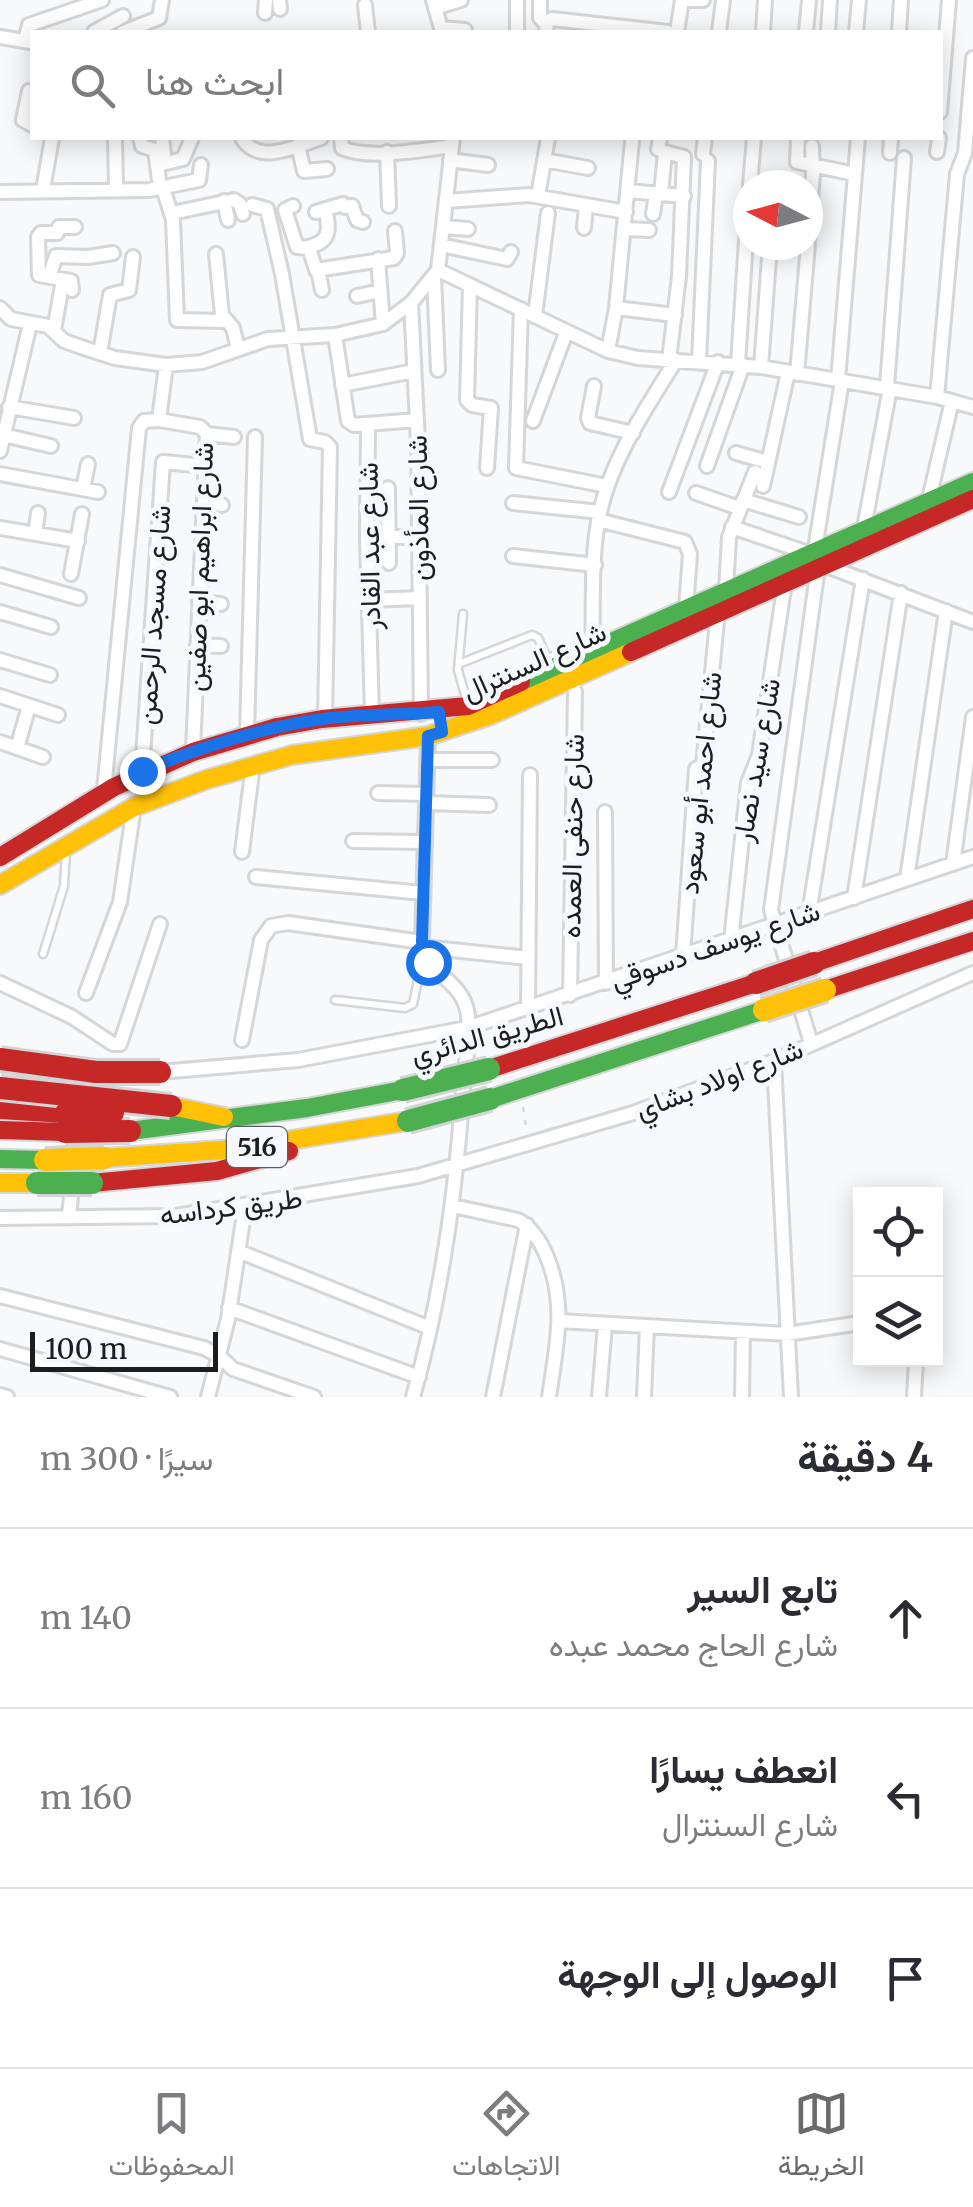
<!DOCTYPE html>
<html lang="ar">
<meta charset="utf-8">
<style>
:root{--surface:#fff;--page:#f2f2f3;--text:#2b2b33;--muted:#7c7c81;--line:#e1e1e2;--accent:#686a6b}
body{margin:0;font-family:Merriweather,Vazirmatn,serif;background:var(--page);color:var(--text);direction:rtl}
.controls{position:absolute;right:30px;bottom:30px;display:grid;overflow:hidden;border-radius:0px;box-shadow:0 5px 25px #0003}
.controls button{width:90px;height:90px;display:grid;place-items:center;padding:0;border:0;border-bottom:2px solid var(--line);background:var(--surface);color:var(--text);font:50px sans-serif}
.compass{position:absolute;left:733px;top:170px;width:90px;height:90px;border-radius:50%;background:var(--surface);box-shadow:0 5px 25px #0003;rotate:276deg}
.scale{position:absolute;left:30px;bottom:25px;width:188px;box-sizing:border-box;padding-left:10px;border:5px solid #1b1d1e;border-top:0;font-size:28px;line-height:35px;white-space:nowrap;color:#1b1d1e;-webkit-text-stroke:8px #f5f9fd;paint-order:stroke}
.stop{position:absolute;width:30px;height:30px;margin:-22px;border:8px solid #1a73e8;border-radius:50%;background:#fff}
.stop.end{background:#1a73e8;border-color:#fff;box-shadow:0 2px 10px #0008}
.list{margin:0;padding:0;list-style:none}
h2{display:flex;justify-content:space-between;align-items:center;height:130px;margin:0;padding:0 40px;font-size:42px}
h2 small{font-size:32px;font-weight:400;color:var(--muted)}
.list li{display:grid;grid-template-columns:65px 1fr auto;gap:30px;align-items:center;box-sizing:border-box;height:180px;padding:0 40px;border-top:2px solid var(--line)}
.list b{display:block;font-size:38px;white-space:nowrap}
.list p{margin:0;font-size:32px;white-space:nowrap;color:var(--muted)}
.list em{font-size:32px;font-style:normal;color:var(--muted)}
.icon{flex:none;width:55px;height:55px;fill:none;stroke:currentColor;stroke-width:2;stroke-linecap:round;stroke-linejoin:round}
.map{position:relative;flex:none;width:973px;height:1397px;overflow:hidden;direction:ltr}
.search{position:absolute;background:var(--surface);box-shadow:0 5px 25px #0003;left:30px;right:30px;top:30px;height:110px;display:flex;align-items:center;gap:25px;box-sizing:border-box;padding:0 35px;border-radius:0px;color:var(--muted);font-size:38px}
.sheet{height:670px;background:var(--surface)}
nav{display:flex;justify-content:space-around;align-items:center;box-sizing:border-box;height:140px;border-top:2px solid var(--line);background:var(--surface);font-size:28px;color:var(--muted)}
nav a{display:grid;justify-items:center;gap:5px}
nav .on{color:var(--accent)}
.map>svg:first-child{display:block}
</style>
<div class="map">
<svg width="973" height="1397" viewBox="0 0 973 1397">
<rect width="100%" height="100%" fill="#f7f9fb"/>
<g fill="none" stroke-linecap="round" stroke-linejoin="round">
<defs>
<path id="lane" d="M463,614l-5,56 10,35
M461,663l71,-28 6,3 9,20 24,-8
M43,954l21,-68 2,-35
M335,1000l70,8 8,-4 10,-48"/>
<path id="street" d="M279,0l1,9
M433,0l9,32
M540,0v18l6,6
M682,0h21
M365,5l3,27
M435,8l26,-8
M265,13l1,-13
M441,28l24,2
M94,32l29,-16
M123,32l36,-14 3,-18
M517,32v-32
M546,32l1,-10 5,-3 116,13
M677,32l5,-32
M719,32l4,-32
M763,32l2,-32
M806,32l3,-32
M828,32l2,-32
M856,32l3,-32
M899,32l2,-32
M0,37l30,5
M25,41l4,-16 73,-25
M29,91l-6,29 9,5
M940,112l9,-112
M115,138l1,50
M140,138l2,8 13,4 5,38
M162,138l3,25
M242,138c16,28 55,8 79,0
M341,138l1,10c26,12 80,2 110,-2
M660,138l-2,11 7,3 -4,42
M798,138l-1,24 58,12
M298,145l6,26 23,-2
M387,152l2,54
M665,152l19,5 -5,119 -10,84
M937,152l2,-14
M890,153l1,-15
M703,154l2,-16
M450,160l38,5
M544,160l44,8
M158,165l25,-6 9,-21
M750,185l4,-47
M774,185v-4
M163,188l10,32 4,100 48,1
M43,190l9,-52
M628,191l56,5
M0,192l149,-2 50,-10 2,-15
M538,196l10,-58
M224,201l4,19
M446,201l83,-6 97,17
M252,205l15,4 15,65 28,165 15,3 5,5 -5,272
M293,206l-8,4 12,37 12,1 7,22 78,-12 3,-5 -2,-22
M316,212l27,-8 2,3 7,-1 5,14 6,2
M172,213l62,-13 6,4 3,10
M653,214l3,-20
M443,227l25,2
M584,228l2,-23
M624,229l25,1
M808,241l5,-68 -1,-27
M441,245l66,14 4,-7
M308,247c23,-5 22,-18 17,-38
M216,254l6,61 11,13 5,21
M378,259l5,65
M318,270l4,20
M438,270l170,81 30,7 123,9 176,30 36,10
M434,276l4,94
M49,277l7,-21 32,1 25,-4
M470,285l-3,115 5,5 19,3 -4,60
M72,290l-1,-9 -32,-6 -1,-38 3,-4h16l2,-6h16
M357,296l23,-5
M411,303l7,139 3,272
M0,308l11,11 37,7 16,15 26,9 25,8 51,7 36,-3 66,-23 67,-4 48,-11 28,-21 27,-33 15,-132
M616,308l59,7
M521,309l-5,159 91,18
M535,316l13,-103
M54,330l9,-50
M335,335l13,86 6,4 11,-1 3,3 -1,112 5,175
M608,351l8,-43 16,-167
M100,353l10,-58 19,-5 4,-33
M699,361l9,-200
M738,364l10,-155
M761,367l9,-122
M797,374l11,-129
M838,380l20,-242
M342,385l72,-14
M594,386l-6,32 2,5 43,10
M887,387l17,-229
M937,397l20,-223 8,-21 8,-95
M9,407l65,11
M159,420l41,7 7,7 -14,316
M533,421l33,-88
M367,424l50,-4
M207,434l27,3
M3,435l48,11
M0,451l30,-127
M736,453l32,9
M707,466l36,-101
M0,474l98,18
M763,486l25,-114
M388,488l1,75
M83,489l5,-25
M669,492l49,-130
M696,493l43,15
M929,499l23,-98
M743,500l56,17
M204,503l18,2
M513,503l87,9
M598,520l87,22 5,12 -4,54
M732,527l76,26
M0,528l78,13
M864,528l26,-140
M35,534l3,-21
M389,537h29
M815,549l27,-168
M513,556l82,9
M824,565l149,57
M71,574l11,-60
M0,575l79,23
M726,590l3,-53 26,-65
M369,600l51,-2
M199,602l22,2
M0,612l51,15
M197,645l24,1
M592,651c2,-45 -2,-95 8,-139 12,-54 47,-105 76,-152
M0,660l50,15
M0,696l58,19
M247,734l8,-297
M0,742l43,15
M17,748l12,-42
M427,760h65
M142,771l21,-309 42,4
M104,790l35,-362 5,-7 15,-1 7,-55
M378,793l48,1
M426,803l63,2
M605,812l1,171
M353,841l71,1
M242,852l11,-87
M953,864l20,-147
M256,877l167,16
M907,879l39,-268
M854,898l47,-305
M809,913l54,-334
M731,940l17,-157 11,-28 26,-173
M423,947l105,11
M683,956l13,-187 7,-4 15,-154
M0,983l72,34 41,27h7l40,-120
M86,993l34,-91 14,-95
M570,995l5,-303 -4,-15
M528,1009l2,-234
M242,1040l19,-100 10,-14 17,-3 134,19
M811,1043l-40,-133 47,-343
M774,1061l17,336
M160,1072l138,-12 169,-32 506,-171
M453,1206l65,14c14,8 23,22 29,37 20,48 9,90 2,140
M69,1216l9,-87
M0,1218l176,-2 242,-40 215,-63 141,-52 199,-88
M238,1251l192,77
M0,1296l204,52 15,8 14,13 81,28
M229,1308l190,69
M559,1321l228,13 73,-11
M0,1349l170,48
M0,1395l7,2
M208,1397l20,-78 17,-112
M413,1397c29,-102 43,-205 50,-310 2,-24 9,-54 4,-77 -8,-32 -37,-32 -45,-68l6,-206
M493,1397l34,-172
M599,1397l6,-73
M644,1397l3,-71
M742,1397l1,-65
M914,1397l2,-37"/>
<path id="fast" d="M521,682l452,-200
M490,1099l274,-89
M130,1131l177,-23 96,-18
M0,1159l45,1"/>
<path id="slow" d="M0,885l134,-78 71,-27 87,-25 136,-19 63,-21 140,-63
M171,1106l53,11
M104,1158l133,-9 171,-28
M0,1183h37"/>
<path id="jam" d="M631,652l342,-153
M0,857l114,-70 79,-35 84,-25 45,-8 146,-13 53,-24
M814,963l159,-54
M825,990l148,-49
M489,1069l267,-86
M0,1110l65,4
M0,1130l65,2
M92,1183l125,-12 72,-20"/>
</defs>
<!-- lane casing -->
<use href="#lane" stroke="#d5d6d8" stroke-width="11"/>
<!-- street casing -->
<use href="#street" stroke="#d5d6d8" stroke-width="18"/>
<!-- fast casing -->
<use href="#fast" stroke="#d5d6d8" stroke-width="22"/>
<!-- slow casing -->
<use href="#slow" stroke="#d5d6d8" stroke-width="22"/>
<!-- jam casing -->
<use href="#jam" stroke="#d5d6d8" stroke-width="22"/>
<!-- path -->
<path stroke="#d8d9da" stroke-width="2.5" stroke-dasharray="5 8" stroke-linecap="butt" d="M523,1107l4,26"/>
<!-- lane -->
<use href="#lane" stroke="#fefefe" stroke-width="6"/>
<!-- street -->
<use href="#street" stroke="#fefefe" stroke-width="12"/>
<!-- fast -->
<use href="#fast" stroke="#4caf50" stroke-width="18"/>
<!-- slow -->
<use href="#slow" stroke="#ffc107" stroke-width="18"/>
<!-- jam -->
<use href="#jam" stroke="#c62828" stroke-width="18"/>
<defs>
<path id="fast-bridge" d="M403,1090l86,-21
M408,1121l82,-22
M37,1183h55"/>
<path id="slow-bridge" d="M764,1010l61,-20
M45,1160l59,-2"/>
<path id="jam-bridge" d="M756,983l58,-20
M0,1059l96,13h64
M0,1088l171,18
M65,1114l48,-1
M65,1132l65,-1"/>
</defs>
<!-- fast-bridge casing -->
<use href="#fast-bridge" stroke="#d3d4d5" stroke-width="28" stroke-linecap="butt"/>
<!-- slow-bridge casing -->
<use href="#slow-bridge" stroke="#d3d4d5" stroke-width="28" stroke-linecap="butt"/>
<!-- jam-bridge casing -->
<use href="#jam-bridge" stroke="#d3d4d5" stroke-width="28" stroke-linecap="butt"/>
<!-- fast-bridge -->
<use href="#fast-bridge" stroke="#4caf50" stroke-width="22"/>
<!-- slow-bridge -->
<use href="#slow-bridge" stroke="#ffc107" stroke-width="22"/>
<!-- jam-bridge -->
<use href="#jam-bridge" stroke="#c62828" stroke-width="22"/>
</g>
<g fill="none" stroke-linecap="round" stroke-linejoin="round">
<!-- route -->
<path stroke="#1a73e8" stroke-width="12" d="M142,771c59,-24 117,-43 180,-52 39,-5 78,-4 117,-7l3,20 -14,4 -6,206 6,20"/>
</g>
<g text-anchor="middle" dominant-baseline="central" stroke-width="10" stroke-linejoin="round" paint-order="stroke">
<!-- shield labels -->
<rect fill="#f5f9fd" stroke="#5c5f61" stroke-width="2.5" x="227" y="1127" width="60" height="40" rx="8"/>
<g font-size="25" font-weight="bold" fill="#1b1d1e">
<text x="257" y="1147">516</text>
</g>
<!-- street labels -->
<g font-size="28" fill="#1b1d1e" stroke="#f5f9fd">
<text transform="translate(418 508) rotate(-91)">شارع المأذون</text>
<text transform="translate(369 546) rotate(-91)">شارع عبد القادر</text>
<text transform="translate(199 567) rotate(-88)">شارع ابراهيم ابو صفين</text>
<text transform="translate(153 615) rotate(-86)">شارع مسجد الرحمن</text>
<text transform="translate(534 661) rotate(-24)">شارع السنترال</text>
<text transform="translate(756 760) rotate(-80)">شارع سيد نصار</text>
<text transform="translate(700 783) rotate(-84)">شارع احمد أبو سعود</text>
<text transform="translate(572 836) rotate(-89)">شارع حنفى العمده</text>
<text transform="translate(715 945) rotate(-19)">شارع يوسف دسوقي</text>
<text transform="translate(487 1035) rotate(-15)">الطريق الدائري</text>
<text transform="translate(719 1079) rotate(-21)">شارع اولاد بشاي</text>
<text transform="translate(231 1206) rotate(-7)">طريق كرداسه</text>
</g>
</g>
</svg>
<div class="controls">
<button><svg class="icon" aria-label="locate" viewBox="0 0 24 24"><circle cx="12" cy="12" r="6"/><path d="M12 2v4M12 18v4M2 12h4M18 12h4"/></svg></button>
<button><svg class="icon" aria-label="layers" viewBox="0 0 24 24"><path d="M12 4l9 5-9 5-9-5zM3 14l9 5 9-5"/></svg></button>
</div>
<svg class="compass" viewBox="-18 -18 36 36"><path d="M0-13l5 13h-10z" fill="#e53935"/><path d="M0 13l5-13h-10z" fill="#7c7c81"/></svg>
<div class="scale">100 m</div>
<div class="stop" style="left:428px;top:962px"></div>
<div class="stop end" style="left:142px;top:771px"></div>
<div class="search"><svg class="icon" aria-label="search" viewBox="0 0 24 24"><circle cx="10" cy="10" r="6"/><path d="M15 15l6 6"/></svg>ابحث هنا</div>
</div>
<section class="sheet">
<h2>4 دقيقة<small>سيرًا · 300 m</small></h2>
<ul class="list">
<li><svg class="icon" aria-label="ahead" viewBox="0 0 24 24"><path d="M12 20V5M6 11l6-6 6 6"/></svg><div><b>تابع السير</b><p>شارع الحاج محمد عبده</p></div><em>140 m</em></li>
<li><svg class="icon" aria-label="left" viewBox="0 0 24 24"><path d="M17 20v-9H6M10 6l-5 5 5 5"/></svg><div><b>انعطف يسارًا</b><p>شارع السنترال</p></div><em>160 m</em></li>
<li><svg class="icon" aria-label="arrive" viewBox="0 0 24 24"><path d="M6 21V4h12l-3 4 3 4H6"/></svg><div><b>الوصول إلى الوجهة</b></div></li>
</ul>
</section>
<nav>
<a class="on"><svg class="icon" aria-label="map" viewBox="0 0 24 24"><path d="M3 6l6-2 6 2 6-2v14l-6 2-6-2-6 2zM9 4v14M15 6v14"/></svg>الخريطة</a>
<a><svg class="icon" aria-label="directions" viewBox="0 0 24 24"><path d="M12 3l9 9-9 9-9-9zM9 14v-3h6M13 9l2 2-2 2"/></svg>الاتجاهات</a>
<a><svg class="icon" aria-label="saved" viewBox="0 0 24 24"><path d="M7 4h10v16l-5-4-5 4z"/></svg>المحفوظات</a>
</nav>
